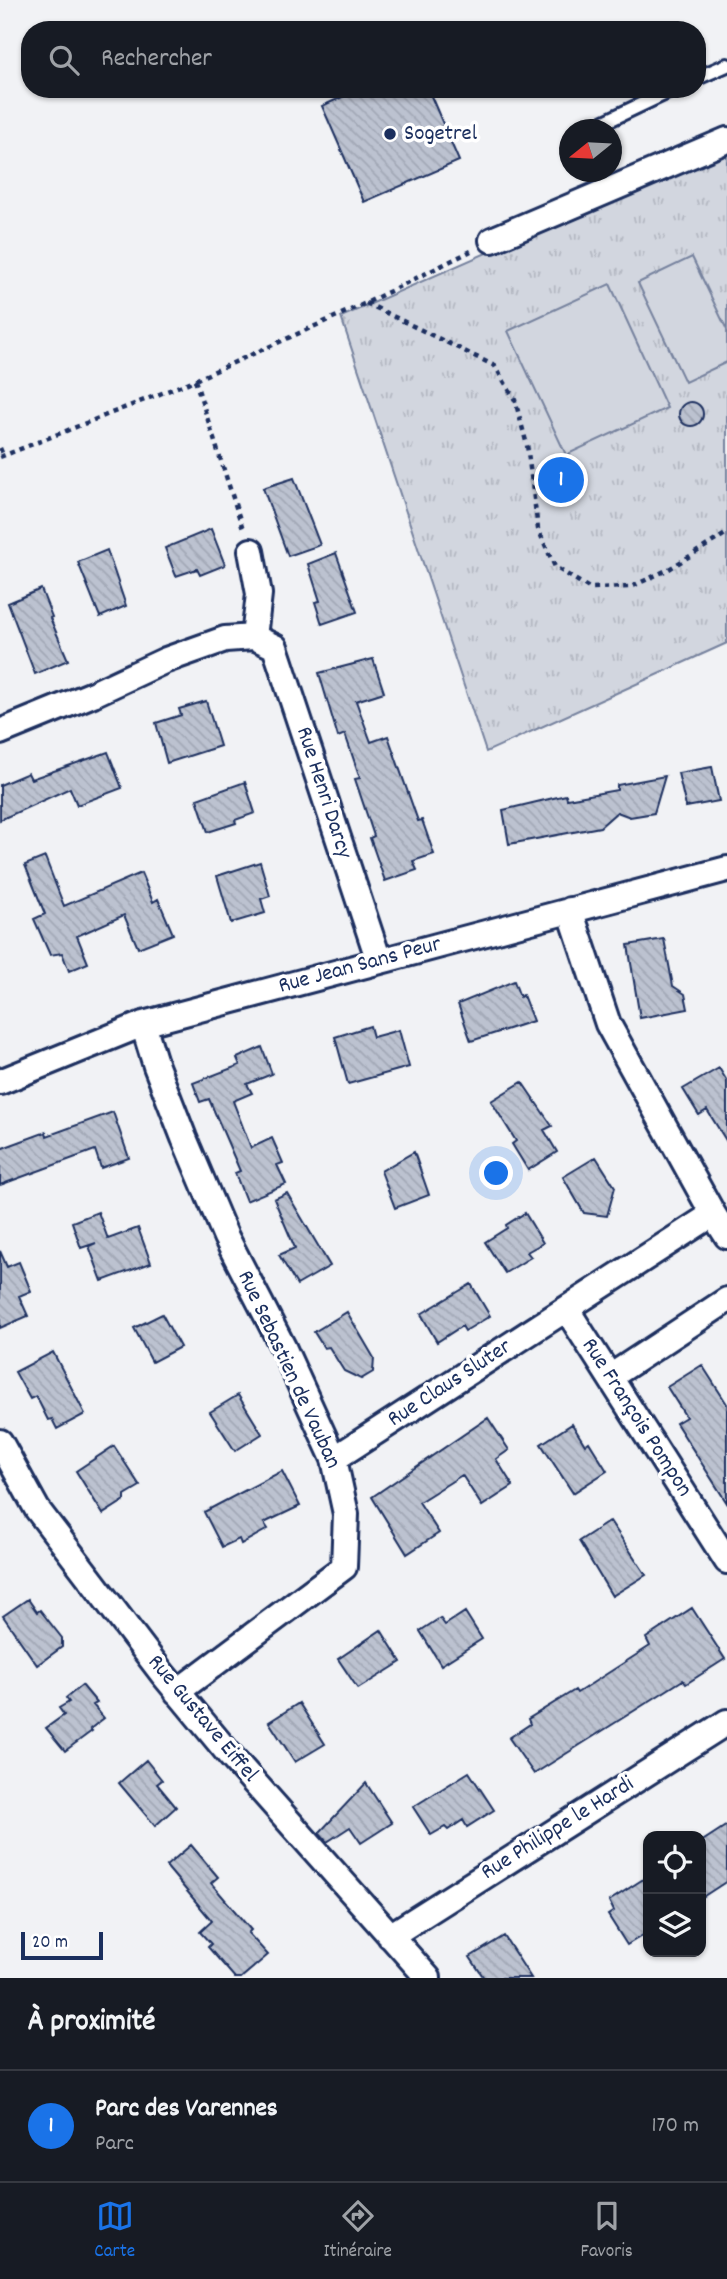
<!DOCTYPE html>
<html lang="fr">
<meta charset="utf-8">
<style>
:root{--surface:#171b24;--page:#20242c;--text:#f1f3f6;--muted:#9ea1a6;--line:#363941;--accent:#1a73e8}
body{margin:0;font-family:Dekko,sans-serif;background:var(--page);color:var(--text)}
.controls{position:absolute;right:21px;bottom:21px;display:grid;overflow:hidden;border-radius:14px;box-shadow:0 2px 5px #0004}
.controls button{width:63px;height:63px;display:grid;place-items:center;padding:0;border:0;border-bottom:2px solid var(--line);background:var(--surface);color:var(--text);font:35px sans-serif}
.compass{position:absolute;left:559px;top:119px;width:63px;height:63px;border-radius:50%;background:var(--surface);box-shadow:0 2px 5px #0004;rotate:252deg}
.scale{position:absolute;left:21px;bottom:18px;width:82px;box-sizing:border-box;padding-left:7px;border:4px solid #1b2f5e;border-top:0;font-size:19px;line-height:24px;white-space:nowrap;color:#1b2f5e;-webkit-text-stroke:5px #fff;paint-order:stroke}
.you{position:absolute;left:497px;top:1174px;width:24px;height:24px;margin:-18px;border:5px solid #fff;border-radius:50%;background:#1a73e8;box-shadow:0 0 0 10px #1a73e833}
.badge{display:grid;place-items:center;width:46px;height:46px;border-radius:50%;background:var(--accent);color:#fff;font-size:23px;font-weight:700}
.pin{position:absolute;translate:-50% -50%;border:4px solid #fff;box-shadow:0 2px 7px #0006}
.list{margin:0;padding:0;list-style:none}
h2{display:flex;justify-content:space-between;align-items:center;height:91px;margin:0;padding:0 28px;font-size:30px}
h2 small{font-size:23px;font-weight:400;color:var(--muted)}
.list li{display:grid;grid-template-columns:46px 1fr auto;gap:21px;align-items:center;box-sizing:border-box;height:112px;padding:0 28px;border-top:2px solid var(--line)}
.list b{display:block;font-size:26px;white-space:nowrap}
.list p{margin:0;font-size:23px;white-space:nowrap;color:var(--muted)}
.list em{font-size:23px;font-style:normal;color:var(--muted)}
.icon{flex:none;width:38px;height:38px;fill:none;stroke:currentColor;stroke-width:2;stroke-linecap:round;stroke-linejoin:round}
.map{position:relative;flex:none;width:727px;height:1978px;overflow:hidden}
.search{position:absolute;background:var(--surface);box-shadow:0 2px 5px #0004;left:21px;right:21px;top:21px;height:77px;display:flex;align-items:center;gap:18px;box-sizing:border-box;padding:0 24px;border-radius:28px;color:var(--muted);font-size:26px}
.sheet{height:203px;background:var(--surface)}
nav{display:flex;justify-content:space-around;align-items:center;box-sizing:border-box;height:98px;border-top:2px solid var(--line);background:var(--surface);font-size:19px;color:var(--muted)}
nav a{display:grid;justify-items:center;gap:4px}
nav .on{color:var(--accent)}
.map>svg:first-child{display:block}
</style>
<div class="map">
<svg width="727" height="1978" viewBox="0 0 727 1978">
<defs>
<pattern id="park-tufts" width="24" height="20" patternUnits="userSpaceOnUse" patternTransform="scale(1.75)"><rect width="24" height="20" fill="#d2d6df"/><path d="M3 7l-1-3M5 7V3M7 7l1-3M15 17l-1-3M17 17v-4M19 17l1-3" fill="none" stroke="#b4b8c2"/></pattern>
<pattern id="building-back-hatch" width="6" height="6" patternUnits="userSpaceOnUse" patternTransform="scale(1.75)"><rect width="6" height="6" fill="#bcc2d0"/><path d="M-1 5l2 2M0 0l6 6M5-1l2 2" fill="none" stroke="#a1a7b5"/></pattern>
</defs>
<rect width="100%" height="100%" fill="#f1f2f5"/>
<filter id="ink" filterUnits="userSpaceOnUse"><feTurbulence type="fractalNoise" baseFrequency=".0143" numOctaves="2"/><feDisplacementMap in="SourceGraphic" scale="14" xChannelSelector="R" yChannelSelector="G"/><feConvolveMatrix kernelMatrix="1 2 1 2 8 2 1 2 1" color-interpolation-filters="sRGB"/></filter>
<g filter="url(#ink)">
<!-- park -->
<path fill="url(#park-tufts)" stroke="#76829e" stroke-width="2" d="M727,147v496l-241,109 -145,-435z"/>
<!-- pitch -->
<path fill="#d2d6df" stroke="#76829e" stroke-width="2" d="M692,257l35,73v32l-42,20 -47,-99z
M610,284l57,124 -101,47 -58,-124z"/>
<!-- building -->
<path fill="url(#building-back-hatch)" stroke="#1b2f5e" stroke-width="2" d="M360,89h68l31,72 -95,41 -42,-96z
M679 414a12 12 0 1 1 24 0a12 12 0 1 1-24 0Z
M294,478l26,67 -32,11 -25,-68z
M211,529l14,36 -25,10 -3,-6 -21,7 -11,-28z
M107,550l19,56 -26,11 -22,-55z
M336,553l21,59 -35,12 -7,-22 5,-1 -12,-37z
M41,589l11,28 -2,1 18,42 -33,14 -27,-71z
M373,659l11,33 -28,9 15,41 17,-6 30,85 4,-1 12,34 -21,7 4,9 -32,11 -15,-43 4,-2 -19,-57 5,-1 -15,-44 -7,3 -19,-64z
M206,701l14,45 -53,17 -11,-40 25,-8 -2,-6z
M108,752l14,36 -45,17 -7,-17 -70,32v-35l28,-12 3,6z
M712,767l7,34 -33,6 -8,-34z
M665,776l-11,37 -24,4 -13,-5 -17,15 -91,17 -6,-34 63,-15 1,4 50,-9v-5z
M245,782l10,31 -20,7 1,3 -28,9 -11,-33z
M45,857l19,49 77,-33 12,29 5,-3 15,35 -35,14 -14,-33 -47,21 11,27 -19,8 -7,-18 -12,2 -16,-36 11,-5 -20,-49z
M260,862l10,34 -9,3 4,14 -34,10 -14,-47z
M664,939l9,47 12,8 3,15 -48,9 -12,-73z
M514,981l6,16 3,-2 10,26 -62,20 -13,-37z
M370,1026l3,11 26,-7 10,37 -61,17 -13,-47z
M262,1047l10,27 -25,10 5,9 -19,8 18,47 21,-10 11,25 -6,2 9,19 -40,17 -11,-28 5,-2 -31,-72 -9,3 -7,-19 47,-18 -3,-7z
M719,1068l8,13v61l-20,-32 -8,5 -16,-26z
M522,1082l30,44 -8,4 13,22 -29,18 -16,-26 4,-3 -25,-40z
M113,1112l16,46 -28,10 -6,-18 -95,35v-36l46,-17 1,4z
M414,1152l15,43 -34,13 -14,-37z
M596,1157l19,30 -8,29 -23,-3 -21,-36z
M287,1193l43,73 -33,19 -18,-30 16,-7 -21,-49z
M98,1212l10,27 30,-11 13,35 -49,18 -13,-35 7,-3 -15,5 -9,-26z
M525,1213l18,30 -16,9 4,5 -26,16 -20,-31 22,-14 -1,-3z
M0,1251l7,16 12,-5 12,29 -12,5 9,20 -28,12z
M471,1284l19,32 -25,15 -3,-5 -25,16 -16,-28z
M347,1312l27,46 -1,14 -12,7 -17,-8 -15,-24 -5,1 -10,-16z
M162,1314l18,33 -28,15 -18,-34z
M53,1352l32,62 -28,15 -5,-10 -4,1 -12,-24 -6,3 -15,-27z
M702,1365l25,39v99l-51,-80 10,-6 -19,-30z
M238,1395l24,39 -27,17 -25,-39z
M488,1418l21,32 -13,9 17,27 -31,20 -20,-31 -43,27 20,31 -32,21 -35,-57z
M572,1424l13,21 4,-3 18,29 -34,22 -32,-49z
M114,1446l26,40 -15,9v5l-22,14 -27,-43z
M282,1471l18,35 -36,17 4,6 -27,15 -2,-5 -17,8 -18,-35z
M610,1521l36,54 -34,21 -33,-55z
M28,1599l9,13 3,-2 22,28v9l-25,18 -34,-49z
M692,1608l33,51 -39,25 -3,-4 -149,94 -25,-36 21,-14 -2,-5 47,-29 2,3 73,-47 -4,-8z
M465,1612l17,27 -41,26 -21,-34 20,-13 5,7z
M381,1630l20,32 -43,27 -20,-30z
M82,1685l15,18 -4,2 11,13 -14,11 2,2 -27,20 -19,-23 18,-13 -5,-7 10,-6 -3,-4z
M299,1703l26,41 -30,18 -26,-40z
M146,1760l16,20 -5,4 19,23 -21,19 -36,-43z
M469,1772l25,38 -27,17 -4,-7 -15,10 -3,-3 -14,8 -18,-28z
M366,1783l26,40 -31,20 -11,-16 -23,15 -8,-9z
M727,1825v56l-26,17v-56z
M191,1845l27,32 -7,6 40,47 -3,3 20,22 -27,23h-6l-27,-31 3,-3 -11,-12 12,-11 -46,-55z
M648,1876v56l-21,13 -19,-30 6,-4 -5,-10z
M504,1936l27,42h-47l-14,-21z"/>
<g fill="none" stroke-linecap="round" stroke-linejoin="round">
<defs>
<path id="lane" d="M697,78l30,-13
M592,128l82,-39"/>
<path id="street" d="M492,240l235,-100
M251,551l8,43 -5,43
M0,732l93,-38 73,-34 59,-21 29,-2 21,10 104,314
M570,910l38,114 105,190
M143,1024l13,42 28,72 42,99 57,110 51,112 12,55 -2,53 -167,125
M0,1082l143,-58 584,-155
M567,1310l160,251
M610,1377l117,-77
M0,1442l37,67 125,164 67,81 199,224
M334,1459l379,-245 14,22
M390,1936l337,-214"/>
</defs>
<!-- lane casing -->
<use href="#lane" stroke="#1b2f5e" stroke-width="18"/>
<!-- street casing -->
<use href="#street" stroke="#1b2f5e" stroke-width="30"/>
<!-- path -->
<path stroke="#1b2f5e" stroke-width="4.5" stroke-dasharray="5 5" stroke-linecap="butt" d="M366,303l129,63 20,34 12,45 11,84 17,38 34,21 42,-1 38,-18 58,-36
M195,380l48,149
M0,448l3,7
M0,457l195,-77 171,-77 105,-52"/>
<!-- lane -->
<use href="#lane" stroke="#fff" stroke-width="12"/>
<!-- street -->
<use href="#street" stroke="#fff" stroke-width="24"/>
</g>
</g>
<!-- markers -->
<circle fill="#1b2f5e" stroke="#fff" stroke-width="2.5" cx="390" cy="134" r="7"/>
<g text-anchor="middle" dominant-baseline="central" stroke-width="7" stroke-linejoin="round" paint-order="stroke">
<!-- poi labels -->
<g font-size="23" fill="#1b2f5e" stroke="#fff" text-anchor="start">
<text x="404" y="134">Sogetrel</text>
</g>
<!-- street labels -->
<g font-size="23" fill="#1b2f5e" stroke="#fff">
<text transform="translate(323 793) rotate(72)">Rue Henri Darcy</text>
<text transform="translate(360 966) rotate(-15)">Rue Jean Sans Peur</text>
<text transform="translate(288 1370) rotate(65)">Rue Sebastien de Vauban</text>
<text transform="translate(450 1384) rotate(-33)">Rue Claus Sluter</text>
<text transform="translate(636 1418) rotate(57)">Rue François Pompon</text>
<text transform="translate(202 1719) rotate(50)">Rue Gustave Eiffel</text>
<text transform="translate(558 1829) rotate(-32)">Rue Philippe le Hardi</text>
</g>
</g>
</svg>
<div class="controls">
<button><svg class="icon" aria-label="locate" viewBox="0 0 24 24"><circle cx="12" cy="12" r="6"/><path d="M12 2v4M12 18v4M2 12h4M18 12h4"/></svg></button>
<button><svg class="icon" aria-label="layers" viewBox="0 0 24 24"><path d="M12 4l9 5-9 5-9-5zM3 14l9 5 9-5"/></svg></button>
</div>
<svg class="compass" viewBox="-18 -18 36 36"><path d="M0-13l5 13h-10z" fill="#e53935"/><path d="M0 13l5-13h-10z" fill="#9ea1a6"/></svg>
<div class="scale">20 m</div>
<div class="you"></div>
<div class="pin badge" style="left:561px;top:480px">1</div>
<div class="search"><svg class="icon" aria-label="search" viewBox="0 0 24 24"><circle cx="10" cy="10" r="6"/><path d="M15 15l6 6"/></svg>Rechercher</div>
</div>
<section class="sheet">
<h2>À proximité<small></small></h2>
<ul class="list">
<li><span class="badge">1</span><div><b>Parc des Varennes</b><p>Parc</p></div><em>170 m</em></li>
</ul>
</section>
<nav>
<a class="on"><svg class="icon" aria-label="map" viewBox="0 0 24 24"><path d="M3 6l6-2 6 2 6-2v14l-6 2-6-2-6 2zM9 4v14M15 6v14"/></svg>Carte</a>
<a><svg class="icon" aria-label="directions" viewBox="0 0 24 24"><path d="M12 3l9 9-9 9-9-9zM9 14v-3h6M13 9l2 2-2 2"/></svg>Itinéraire</a>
<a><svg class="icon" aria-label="saved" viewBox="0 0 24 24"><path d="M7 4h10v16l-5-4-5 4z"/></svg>Favoris</a>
</nav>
